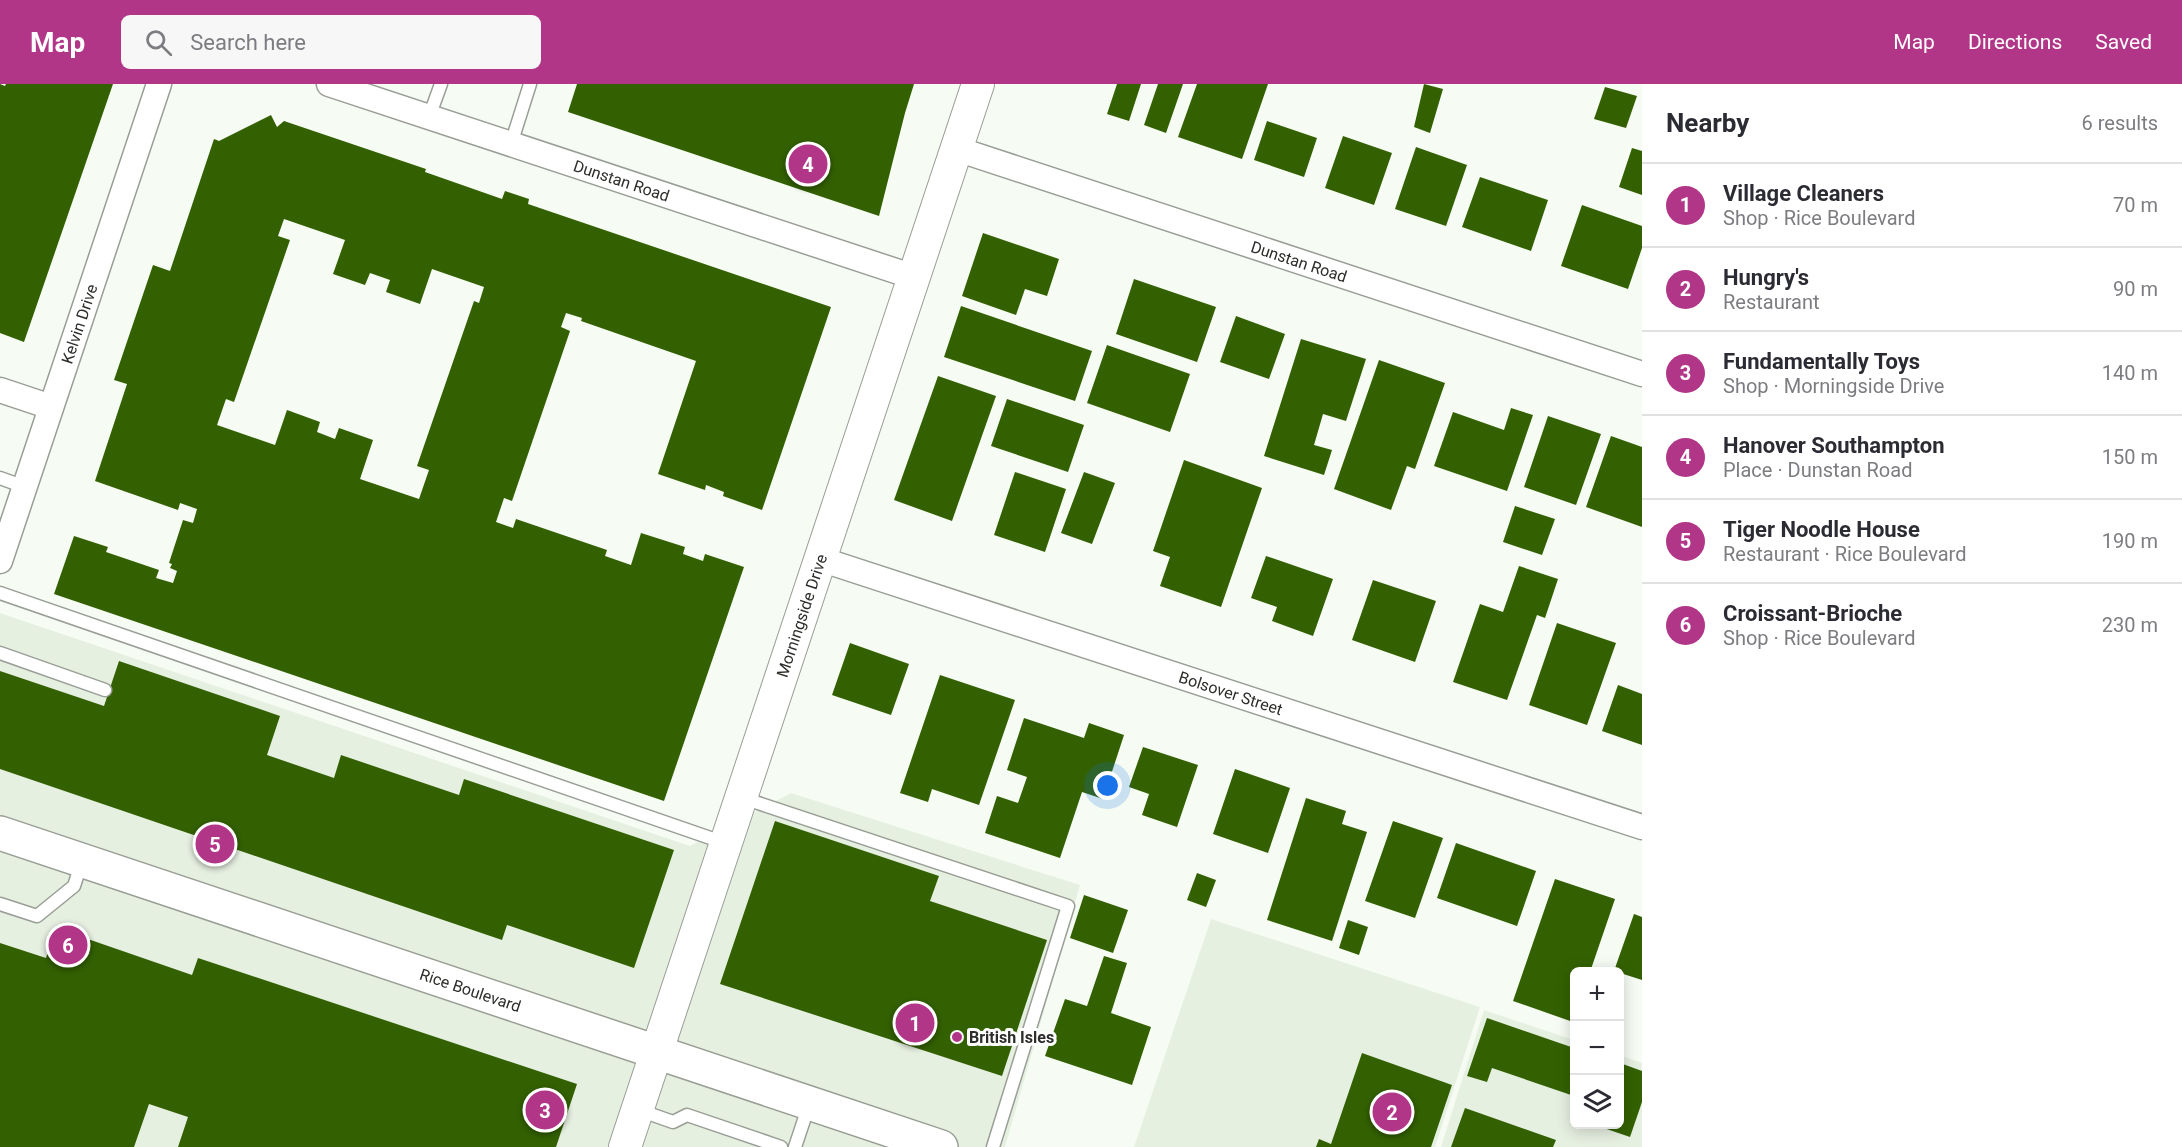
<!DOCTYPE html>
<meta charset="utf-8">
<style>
:root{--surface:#fff;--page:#f7f7f7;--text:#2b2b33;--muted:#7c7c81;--line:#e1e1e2;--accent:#b13687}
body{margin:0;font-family:Roboto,sans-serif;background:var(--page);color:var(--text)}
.controls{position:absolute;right:18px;bottom:18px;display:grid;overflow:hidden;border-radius:9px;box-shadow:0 3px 15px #0003}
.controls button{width:54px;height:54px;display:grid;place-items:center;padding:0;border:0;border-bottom:2px solid var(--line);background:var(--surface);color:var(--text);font:30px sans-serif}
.you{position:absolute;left:1108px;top:702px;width:21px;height:21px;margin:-15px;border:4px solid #fff;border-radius:50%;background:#1a73e8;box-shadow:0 0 0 9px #1a73e833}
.badge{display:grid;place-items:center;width:39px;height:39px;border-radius:50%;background:var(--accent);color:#fff;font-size:20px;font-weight:700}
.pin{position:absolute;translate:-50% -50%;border:3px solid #fff;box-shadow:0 2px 6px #0006}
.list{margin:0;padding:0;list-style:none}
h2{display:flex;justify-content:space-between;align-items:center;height:78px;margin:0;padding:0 24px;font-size:26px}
h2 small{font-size:20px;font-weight:400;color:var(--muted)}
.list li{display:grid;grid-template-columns:39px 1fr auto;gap:18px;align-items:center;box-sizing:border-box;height:84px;padding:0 24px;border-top:2px solid var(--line)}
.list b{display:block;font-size:22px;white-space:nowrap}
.list p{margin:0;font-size:20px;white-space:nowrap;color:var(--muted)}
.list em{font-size:20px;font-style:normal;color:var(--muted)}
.icon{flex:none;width:33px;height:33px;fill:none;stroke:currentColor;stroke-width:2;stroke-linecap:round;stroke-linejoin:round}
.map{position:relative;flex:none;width:1642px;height:1063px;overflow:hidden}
header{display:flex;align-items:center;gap:36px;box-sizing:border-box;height:84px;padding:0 30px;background:var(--accent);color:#fff}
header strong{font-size:28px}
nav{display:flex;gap:33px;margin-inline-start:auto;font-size:21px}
.search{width:420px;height:54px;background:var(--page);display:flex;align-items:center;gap:15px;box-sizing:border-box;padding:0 21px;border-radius:9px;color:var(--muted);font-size:22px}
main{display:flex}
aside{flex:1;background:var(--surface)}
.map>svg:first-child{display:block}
</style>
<header>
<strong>Map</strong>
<div class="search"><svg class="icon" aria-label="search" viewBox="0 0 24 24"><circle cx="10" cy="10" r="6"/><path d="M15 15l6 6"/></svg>Search here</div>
<nav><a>Map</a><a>Directions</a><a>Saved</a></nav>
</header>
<main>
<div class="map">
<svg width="1642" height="1063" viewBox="0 0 1642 1063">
<rect width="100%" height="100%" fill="#f6fcf3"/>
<!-- built -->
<path fill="#e6f0e1" d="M0,529l690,233 101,-53 289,92 -75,262h-1005z
M1211,835l269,88 -45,140h-301z
M1484,926l90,30v84h46v-69l22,8v84h-201z"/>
<!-- building -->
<path fill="#336101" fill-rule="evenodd" d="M0,0l5,2 1,-2h107l-89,258 -24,-9z
M577,0h337l-9,29 -26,103 -311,-104z
M1117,0h24l-12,37 -22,-7z
M1158,0h25l-17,49 -22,-8z
M1197,0h71l-26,75 -64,-22z
M1424,0l19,5 -13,44 -16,-6z
M1605,3l32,9 -11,32 -32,-9z
M271,31l6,12 7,-6 142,48 -1,3 77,27 3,-8 24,8 -1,5 303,103 -69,203 -39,-14 1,-4 -18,-7 -1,5 -47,-16 38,-113 -115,-40 1,-3 -16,-5 -5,14 9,4 -58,170 -8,-3 -8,24 17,6 3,-9 91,31 -2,6 26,9 10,-32 44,14 -2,7 20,7 2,-7 39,13 -80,234 -610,-207 20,-58 34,11 -2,5 53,18 -3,8 17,5 4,-12 -7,-3 2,-4 -3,-1 14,-43 10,3 4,-14 -17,-6 -2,7 -83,-29 32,-97 -13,-4 39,-115 17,6 44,-132 5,2zM284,135l61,21 -12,34 32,11 5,-12 20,7 -4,12 34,12 12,-35 52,18 -5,16 -5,-2 -57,165 12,4 -10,29 -59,-20 13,-39 -34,-12 -4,11 -18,-7 3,-10 -33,-12 -12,35 -58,-20 9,-26 8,3 56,-162 -12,-4z
M1267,37l50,17 -13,39 -50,-17z
M1343,52l49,17 -18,52 -49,-17z
M1416,63l51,18 -21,61 -51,-17z
M1632,64l10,3v44l-23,-8z
M1480,93l68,23 -17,51 -69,-24z
M1582,121l60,21v22l-14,41 -67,-23z
M983,149l76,26 -12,37 -22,-7 -9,26 -54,-19z
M1134,195l82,28 -19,55 -81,-28z
M961,222l131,45 -17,50 -131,-44z
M1236,232l49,18 -16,45 -49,-17z
M1301,255l65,20 -20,62 -23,-7 -9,31 18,5 -8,25 -60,-19z
M1107,261l83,29 -20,58 -83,-29z
M1379,276l66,23 -30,86 -8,-3 -16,44 -57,-21z
M938,292l58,20 -44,125 -58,-21z
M1007,315l77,26 -16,47 -77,-26z
M1511,324l22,7 -26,76 -73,-25 19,-54 51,18z
M1548,332l53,18 -25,71 -52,-18z
M1611,352l31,11v80l-56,-20z
M1184,376l78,28 -41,119 -61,-21 10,-29 -17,-6z
M1015,388l51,17 -21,63 -51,-17z
M1084,388l31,11 -23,61 -31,-11z
M1515,422l40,13 -13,36 -39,-13z
M1266,472l67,23 -20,57 -41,-15 5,-14 -26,-9z
M1519,482l39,13 -13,39 -8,-3 -30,85 -54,-18 27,-78 23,8z
M1373,496l63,21 -21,61 -63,-22z
M1557,539l59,20 -29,82 -58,-20z
M850,559l59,21 -18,51 -59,-20z
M119,577l161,55 -13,39 67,23 7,-23 118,40 5,-16 210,71 -40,118 -127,-43 -5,15 -502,-171v-98l104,35z
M940,591l75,25 -36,105 -47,-16 -4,13 -28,-9z
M1618,601l24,9v51l-40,-14z
M1024,634l60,20 5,-15 35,12 -21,64 -21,-7 -22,66 -75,-25 12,-37 21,7 9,-26 -20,-7z
M1143,663l55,18 -21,62 -35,-12 7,-21 -20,-7z
M1235,685l55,19 -22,65 -55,-19z
M1306,714l40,13 -4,13 25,8 -35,109 -65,-21z
M775,737l164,55 -9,25 117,39 -45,136 -282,-92z
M1393,737l50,17 -28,80 -50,-17z
M1456,759l80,28 -19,55 -80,-28z
M1197,789l19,7 -10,27 -19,-7z
M1555,795l60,20 -25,73h-16v44l-1,6 -60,-21z
M1084,811l44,15 -15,43 -43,-15z
M1634,830l8,3v63l-28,-9z
M1348,836l20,7 -9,28 -20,-7z
M56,844l136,47 6,-17 379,126 -21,63h-378l10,-30 -39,-13 -15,43h-134v-204l46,15z
M1104,872l23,7 -16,50 40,14 -19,58 -87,-29 20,-57 22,7z
M1487,934l87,30v48l-82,-28 -5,14 -20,-6z
M1362,969l90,32 -21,62h-115l3,-8 12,5z
M1620,979l22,8v31l-12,35 -35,-12 25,-1z
M1465,1024l91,32 -3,7h-102z"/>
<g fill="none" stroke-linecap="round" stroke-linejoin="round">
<defs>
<path id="service" d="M429,33l12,-33
M511,60l19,-60
M0,394l25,9
M0,509l725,250
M0,569l105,37
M743,714l325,108 -75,241
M0,820l37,12 37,-30 8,-25
M639,1026l34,12 14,-7 94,32
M795,1063l14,-42"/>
<g id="minor">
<path id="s1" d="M329,0l585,193"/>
<path id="s2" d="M957,65l685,225"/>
<path d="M0,306l51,17"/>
<path id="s3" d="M820,475l822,268"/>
<path id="s4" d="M0,477l159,-477"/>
</g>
<g id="tertiary">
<path id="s5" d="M625,1063l353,-1063"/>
</g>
<g id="secondary">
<path id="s6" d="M0,749l941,314"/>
</g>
</defs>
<!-- service casing -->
<use href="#service" stroke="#999e96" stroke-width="15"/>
<!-- minor casing -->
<use href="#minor" stroke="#999e96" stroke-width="27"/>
<!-- tertiary casing -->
<use href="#tertiary" stroke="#999e96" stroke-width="34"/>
<!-- secondary casing -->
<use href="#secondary" stroke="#999e96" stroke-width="36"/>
<!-- service -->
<use href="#service" stroke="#fff" stroke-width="12"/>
<!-- minor -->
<use href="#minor" stroke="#fff" stroke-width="24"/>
<!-- tertiary -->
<use href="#tertiary" stroke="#fff" stroke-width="32"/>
<!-- secondary -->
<use href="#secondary" stroke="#fff" stroke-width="33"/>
</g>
<!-- markers -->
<circle fill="#b13687" stroke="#fff" stroke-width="2" cx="957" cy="953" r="6"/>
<g text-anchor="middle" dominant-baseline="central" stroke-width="6" stroke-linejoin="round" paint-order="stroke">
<!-- street labels -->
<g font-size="16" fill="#2c2e2a" stroke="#fff">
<text stroke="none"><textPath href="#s1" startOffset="308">Dunstan Road</textPath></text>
<text stroke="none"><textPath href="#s2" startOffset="360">Dunstan Road</textPath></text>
<text stroke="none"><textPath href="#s4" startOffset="250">Kelvin Drive</textPath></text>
<text stroke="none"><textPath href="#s5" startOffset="560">Morningside Drive</textPath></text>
<text stroke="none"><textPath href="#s3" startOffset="432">Bolsover Street</textPath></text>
<text stroke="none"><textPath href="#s6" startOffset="496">Rice Boulevard</textPath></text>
</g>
<!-- poi labels -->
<g font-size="16" font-weight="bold" fill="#2c2e2a" stroke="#fff" text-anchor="start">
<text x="969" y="953">British Isles</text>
</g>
</g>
</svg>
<div class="controls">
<button>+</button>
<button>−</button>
<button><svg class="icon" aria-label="layers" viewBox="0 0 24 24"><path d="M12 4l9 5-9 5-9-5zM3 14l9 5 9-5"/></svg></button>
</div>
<div class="you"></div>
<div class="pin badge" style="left:915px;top:939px">1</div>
<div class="pin badge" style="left:1392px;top:1028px">2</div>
<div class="pin badge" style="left:545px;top:1026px">3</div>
<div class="pin badge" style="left:808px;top:80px">4</div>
<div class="pin badge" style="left:215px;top:760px">5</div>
<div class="pin badge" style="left:68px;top:861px">6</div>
</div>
<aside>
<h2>Nearby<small>6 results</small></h2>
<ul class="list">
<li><span class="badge">1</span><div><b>Village Cleaners</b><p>Shop · Rice Boulevard</p></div><em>70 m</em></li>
<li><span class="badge">2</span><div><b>Hungry's</b><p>Restaurant</p></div><em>90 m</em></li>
<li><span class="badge">3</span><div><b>Fundamentally Toys</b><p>Shop · Morningside Drive</p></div><em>140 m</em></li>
<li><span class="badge">4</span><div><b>Hanover Southampton</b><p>Place · Dunstan Road</p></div><em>150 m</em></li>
<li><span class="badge">5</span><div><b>Tiger Noodle House</b><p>Restaurant · Rice Boulevard</p></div><em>190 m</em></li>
<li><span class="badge">6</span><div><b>Croissant-Brioche</b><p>Shop · Rice Boulevard</p></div><em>230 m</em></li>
</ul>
</aside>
</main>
